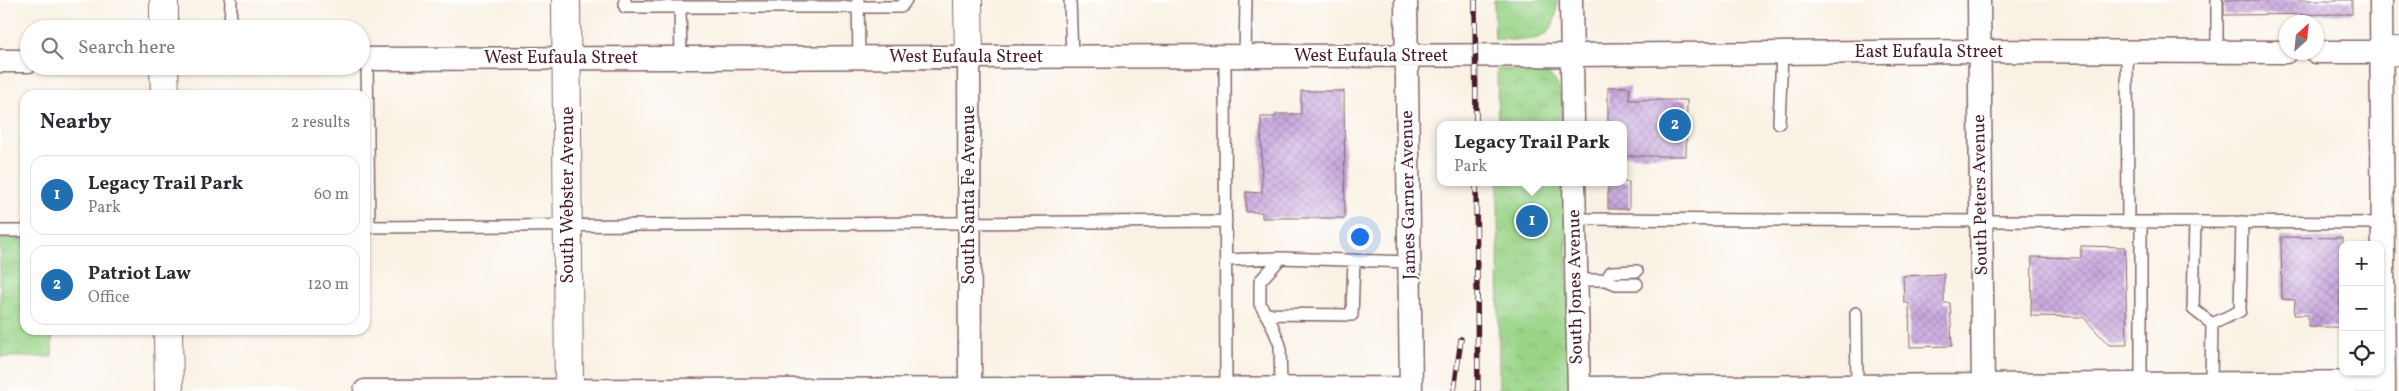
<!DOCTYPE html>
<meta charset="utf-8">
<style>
:root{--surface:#fff;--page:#f2f2f3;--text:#2b2b33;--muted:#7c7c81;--line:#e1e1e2;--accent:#1f6fb2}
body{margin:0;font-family:Vollkorn,serif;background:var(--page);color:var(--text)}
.controls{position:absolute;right:15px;bottom:15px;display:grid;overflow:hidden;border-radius:10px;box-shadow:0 1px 4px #0004}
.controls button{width:45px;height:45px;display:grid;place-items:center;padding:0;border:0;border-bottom:1px solid var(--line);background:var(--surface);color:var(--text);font:25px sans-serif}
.compass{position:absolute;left:2279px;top:15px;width:45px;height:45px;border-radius:50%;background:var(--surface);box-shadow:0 1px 4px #0004;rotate:27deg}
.you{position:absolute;left:1359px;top:236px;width:18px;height:18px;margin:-12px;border:4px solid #fff;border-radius:50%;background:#1a73e8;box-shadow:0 0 0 8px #1a73e833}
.badge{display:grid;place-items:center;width:32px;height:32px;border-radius:50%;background:var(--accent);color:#fff;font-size:16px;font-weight:700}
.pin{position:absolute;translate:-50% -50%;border:2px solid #fff;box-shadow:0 1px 5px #0006}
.popup{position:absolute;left:1437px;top:121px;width:190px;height:65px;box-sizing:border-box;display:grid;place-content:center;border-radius:10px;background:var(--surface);filter:drop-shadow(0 1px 4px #0005);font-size:16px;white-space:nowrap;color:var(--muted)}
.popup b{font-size:19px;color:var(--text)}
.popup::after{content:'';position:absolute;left:50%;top:100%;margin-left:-10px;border:10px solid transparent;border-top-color:var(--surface)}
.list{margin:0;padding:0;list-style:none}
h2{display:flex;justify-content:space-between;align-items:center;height:65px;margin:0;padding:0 20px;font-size:21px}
h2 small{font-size:16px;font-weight:400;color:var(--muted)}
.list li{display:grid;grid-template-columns:32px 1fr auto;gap:15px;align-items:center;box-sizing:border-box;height:80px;margin:0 10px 10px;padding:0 10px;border:1px solid var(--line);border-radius:15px}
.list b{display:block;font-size:19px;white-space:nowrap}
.list p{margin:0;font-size:16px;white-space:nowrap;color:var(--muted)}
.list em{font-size:16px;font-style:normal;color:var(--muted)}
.icon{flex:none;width:28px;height:28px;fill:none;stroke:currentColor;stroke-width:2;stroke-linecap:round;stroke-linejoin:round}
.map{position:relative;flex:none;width:2399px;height:391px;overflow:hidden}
.search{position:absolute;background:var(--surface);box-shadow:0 1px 4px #0004;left:20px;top:20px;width:350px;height:55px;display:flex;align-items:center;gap:12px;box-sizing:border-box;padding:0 18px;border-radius:28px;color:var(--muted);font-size:19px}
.panel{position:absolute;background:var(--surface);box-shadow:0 1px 4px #0004;left:20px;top:90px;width:350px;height:245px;border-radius:15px}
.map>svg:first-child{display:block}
</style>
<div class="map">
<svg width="2399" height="391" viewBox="0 0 2399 391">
<defs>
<pattern id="park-crowns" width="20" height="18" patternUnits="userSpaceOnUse" patternTransform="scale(1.25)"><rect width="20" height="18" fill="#9ad487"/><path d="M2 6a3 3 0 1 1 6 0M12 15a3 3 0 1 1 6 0" fill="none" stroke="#86b675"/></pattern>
<pattern id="building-cross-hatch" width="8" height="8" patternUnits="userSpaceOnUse" patternTransform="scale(1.25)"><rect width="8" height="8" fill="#c4a0dc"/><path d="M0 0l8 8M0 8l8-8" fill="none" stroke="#a182b3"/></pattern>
</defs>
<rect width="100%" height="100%" fill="#fff"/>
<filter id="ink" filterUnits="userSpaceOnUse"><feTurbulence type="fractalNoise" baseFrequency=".02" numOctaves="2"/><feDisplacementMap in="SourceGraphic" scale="10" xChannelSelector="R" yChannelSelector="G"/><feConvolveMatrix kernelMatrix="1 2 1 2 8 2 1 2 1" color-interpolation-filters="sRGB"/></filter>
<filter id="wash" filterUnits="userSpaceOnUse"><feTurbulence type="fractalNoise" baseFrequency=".0096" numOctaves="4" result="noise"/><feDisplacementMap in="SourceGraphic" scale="20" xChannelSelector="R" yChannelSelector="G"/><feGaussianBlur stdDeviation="1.12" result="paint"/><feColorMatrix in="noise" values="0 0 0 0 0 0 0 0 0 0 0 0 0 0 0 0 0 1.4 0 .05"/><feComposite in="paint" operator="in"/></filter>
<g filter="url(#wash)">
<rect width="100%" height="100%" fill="#f9f1e3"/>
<!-- park -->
<path fill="url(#park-crowns)" stroke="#727a59" d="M1494,0h63c0,45 -26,41 -62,39z
M1497,69c53,1 65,-3 66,56h-65z
M1498,182h67l5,209h-71z
M0,238h25v92h27v27h-52z"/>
<g id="blocks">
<!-- building -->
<path fill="url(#building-cross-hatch)" d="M2224,0h128v14l-128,1z
M1608,87h22l-1,13h58l-1,56h-63v-31h-15z
M1301,91h43l1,127h-83v-6h-16v-20l16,1 -1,-76h15v-3h25z
M1608,182h21v27h-21z
M2281,237l62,1 -4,89h-31v-12h-14l1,-15 -13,-1z
M2081,246l44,1 2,98h-18l-26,-28 -52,-1 1,-59 49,1z
M1944,274v29h6l2,43 -42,1 -1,-44h-5l-1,-27z"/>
</g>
</g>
<g filter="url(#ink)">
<use href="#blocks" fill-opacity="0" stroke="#87686b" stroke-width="1"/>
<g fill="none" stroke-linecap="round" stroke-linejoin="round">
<defs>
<path id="service" d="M625,0v7h276l5,-7
M858,0l1,58
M1070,0l2,57
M2217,0v52
M680,7l1,51
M230,29l1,-29
M2127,52l1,169
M1225,57l1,334
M1245,57l1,-57
M367,59l2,168
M1779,123l3,-70
M1575,219l807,4
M2195,222l-2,87 19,15 -1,59
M365,227l861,-6
M0,231h25
M1226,260l55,-2
M1576,280h30l10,4h21
M1606,280l5,-8 26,-1
M1856,313l1,72
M1266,314l86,1 2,-55
M2212,324l28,-13 2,-89
M2141,383v-161
M1281,388l-1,-43 -8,-20 -12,-21v-23l21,-23 130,4"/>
<path id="minor" d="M1406,0l5,391
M1571,0l2,125
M1979,0l4,391
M2381,0l3,391
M2316,52h65
M969,58l1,333
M361,59l1210,-4 408,-4 307,1
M0,61h29
M1574,182l5,209
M1579,388l805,-6
M365,391l1046,-3"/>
<path id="tertiary" d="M164,0v29
M566,0l3,391
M968,0l1,58
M2381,52l18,-1
M164,66l1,29
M168,330l1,61"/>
</defs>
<!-- service casing -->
<use href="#service" stroke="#87686b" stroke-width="14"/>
<!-- minor casing -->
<use href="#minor" stroke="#87686b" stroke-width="25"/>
<!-- tertiary casing -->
<use href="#tertiary" stroke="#87686b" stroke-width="30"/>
<!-- service -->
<use href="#service" stroke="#fff" stroke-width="11"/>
<!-- minor -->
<use href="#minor" stroke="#fff" stroke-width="22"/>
<!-- tertiary -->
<use href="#tertiary" stroke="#fff" stroke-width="28"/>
<defs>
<path id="rail" d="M1475,0l1,125
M1476,182l2,209
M1454,391l7,-52"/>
</defs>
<!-- rail casing -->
<use href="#rail" stroke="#4a1f2b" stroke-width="5.5"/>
<!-- rail -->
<use href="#rail" stroke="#fff" stroke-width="4" stroke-dasharray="11" stroke-linecap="butt"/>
</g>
</g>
<g text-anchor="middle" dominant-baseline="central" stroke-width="4" stroke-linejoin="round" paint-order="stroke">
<!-- street labels -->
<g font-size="18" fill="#4a1f2b" stroke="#fff">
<text x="1929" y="52">East Eufaula Street</text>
<text x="1371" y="56">West Eufaula Street</text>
<text x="966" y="57">West Eufaula Street</text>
<text x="561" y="58">West Eufaula Street</text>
<text transform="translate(568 195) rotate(-90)">South Webster Avenue</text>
<text transform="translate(969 195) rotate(-90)">South Santa Fe Avenue</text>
<text transform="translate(1409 195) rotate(-91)">James Garner Avenue</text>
<text transform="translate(1981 195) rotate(-91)">South Peters Avenue</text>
<text transform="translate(1576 287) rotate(-91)">South Jones Avenue</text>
</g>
</g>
</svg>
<div class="controls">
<button>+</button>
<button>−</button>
<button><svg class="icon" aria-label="locate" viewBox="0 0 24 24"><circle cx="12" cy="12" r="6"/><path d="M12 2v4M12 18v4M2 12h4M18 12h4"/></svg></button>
</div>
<svg class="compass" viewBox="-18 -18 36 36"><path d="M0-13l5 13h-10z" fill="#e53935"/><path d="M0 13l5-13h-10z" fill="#7c7c81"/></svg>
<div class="you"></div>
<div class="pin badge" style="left:1532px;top:221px">1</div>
<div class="popup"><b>Legacy Trail Park</b>Park</div>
<div class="pin badge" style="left:1675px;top:125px">2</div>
<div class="search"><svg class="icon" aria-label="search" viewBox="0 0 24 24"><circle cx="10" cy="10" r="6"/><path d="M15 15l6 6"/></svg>Search here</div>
<section class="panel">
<h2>Nearby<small>2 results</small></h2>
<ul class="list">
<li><span class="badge">1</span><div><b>Legacy Trail Park</b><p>Park</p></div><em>60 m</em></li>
<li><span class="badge">2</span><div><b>Patriot Law</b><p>Office</p></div><em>120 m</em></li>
</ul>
</section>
</div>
